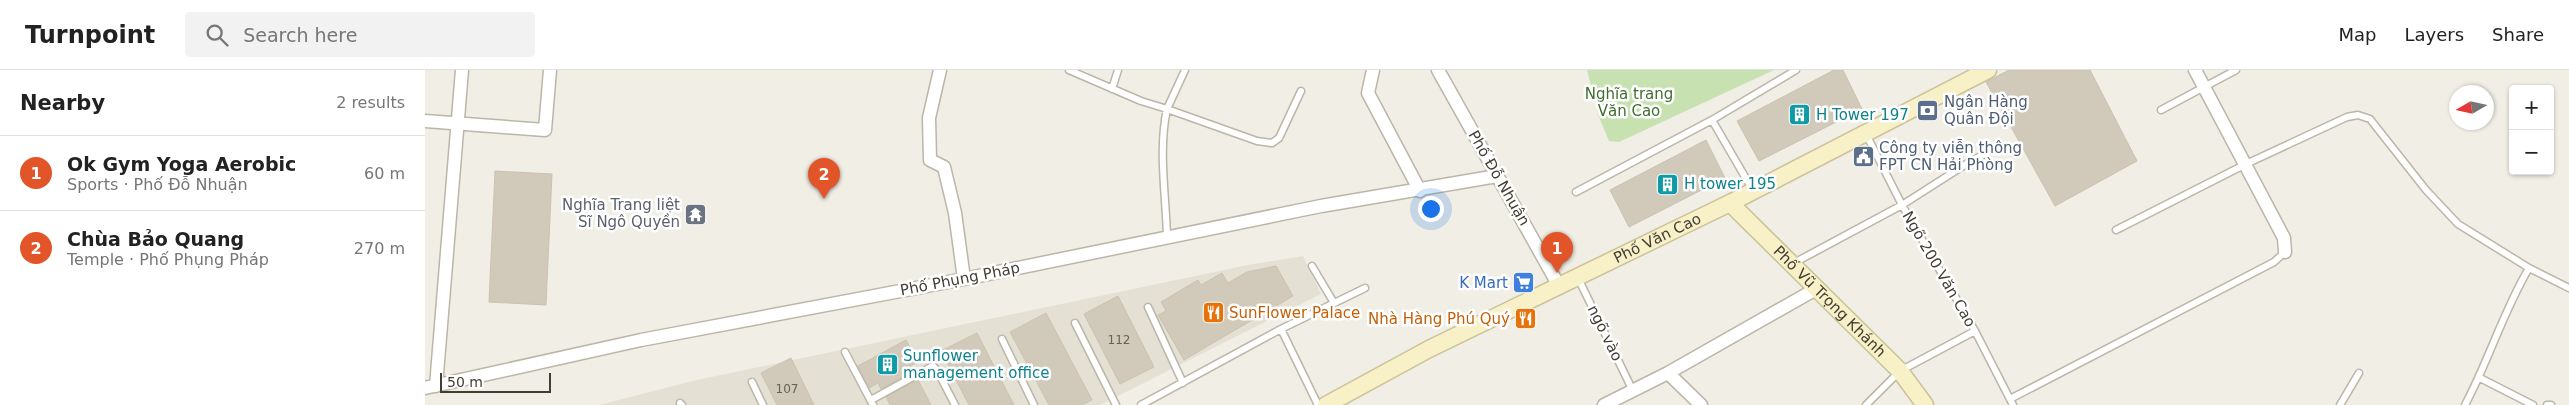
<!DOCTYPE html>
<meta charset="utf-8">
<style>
:root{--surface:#fff;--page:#f2f2f2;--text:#222;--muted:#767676;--line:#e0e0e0;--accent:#e25529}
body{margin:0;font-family:"DejaVu Sans",sans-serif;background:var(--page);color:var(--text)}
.controls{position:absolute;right:15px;top:15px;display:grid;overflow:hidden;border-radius:5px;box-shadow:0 1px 4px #0004}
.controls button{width:45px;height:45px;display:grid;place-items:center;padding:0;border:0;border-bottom:1px solid var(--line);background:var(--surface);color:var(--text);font:25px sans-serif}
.compass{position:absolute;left:2024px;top:15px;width:45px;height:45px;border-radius:50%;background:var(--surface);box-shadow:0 1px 4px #0004;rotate:261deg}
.scale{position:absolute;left:15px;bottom:12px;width:111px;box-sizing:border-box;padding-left:5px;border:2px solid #423e35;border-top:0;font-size:14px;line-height:18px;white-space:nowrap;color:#423e35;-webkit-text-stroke:4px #fff;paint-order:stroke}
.you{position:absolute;left:1005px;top:138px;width:18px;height:18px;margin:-12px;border:4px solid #fff;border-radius:50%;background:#1a73e8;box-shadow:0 0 0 8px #1a73e833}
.badge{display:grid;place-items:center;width:32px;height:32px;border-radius:50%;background:var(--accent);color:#fff;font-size:16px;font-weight:700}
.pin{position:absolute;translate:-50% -41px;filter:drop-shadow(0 1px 2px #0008)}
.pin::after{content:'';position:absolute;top:26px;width:18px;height:15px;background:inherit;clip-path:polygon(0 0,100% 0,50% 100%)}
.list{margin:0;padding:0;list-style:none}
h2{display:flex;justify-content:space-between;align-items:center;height:65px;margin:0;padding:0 20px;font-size:21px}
h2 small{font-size:16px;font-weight:400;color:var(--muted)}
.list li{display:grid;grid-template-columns:32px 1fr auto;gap:15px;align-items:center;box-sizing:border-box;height:75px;padding:0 20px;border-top:1px solid var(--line)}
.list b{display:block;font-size:19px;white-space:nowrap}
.list p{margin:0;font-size:16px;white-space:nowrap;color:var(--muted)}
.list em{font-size:16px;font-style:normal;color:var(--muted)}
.icon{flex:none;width:28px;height:28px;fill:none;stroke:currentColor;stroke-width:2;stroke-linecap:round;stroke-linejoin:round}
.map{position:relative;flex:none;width:2144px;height:335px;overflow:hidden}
header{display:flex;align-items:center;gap:30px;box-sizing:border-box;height:70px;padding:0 25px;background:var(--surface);border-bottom:1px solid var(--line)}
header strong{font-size:24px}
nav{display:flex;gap:28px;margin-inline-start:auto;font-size:18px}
.search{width:350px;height:45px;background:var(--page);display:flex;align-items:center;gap:12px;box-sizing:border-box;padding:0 18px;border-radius:5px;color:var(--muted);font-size:19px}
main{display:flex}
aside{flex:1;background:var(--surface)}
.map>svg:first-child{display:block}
</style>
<header>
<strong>Turnpoint</strong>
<div class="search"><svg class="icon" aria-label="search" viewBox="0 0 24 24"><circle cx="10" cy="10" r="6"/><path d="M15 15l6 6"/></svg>Search here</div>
<nav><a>Map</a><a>Layers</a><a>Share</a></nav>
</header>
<main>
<aside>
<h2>Nearby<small>2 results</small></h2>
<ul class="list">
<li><span class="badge">1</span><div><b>Ok Gym Yoga Aerobic</b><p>Sports · Phố Đỗ Nhuận</p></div><em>60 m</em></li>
<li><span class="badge">2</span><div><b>Chùa Bảo Quang</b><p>Temple · Phố Phụng Pháp</p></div><em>270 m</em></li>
</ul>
</aside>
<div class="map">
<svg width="2144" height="335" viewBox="0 0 2144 335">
<rect width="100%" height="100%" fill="#f0eee5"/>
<!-- residential -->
<path fill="#e4e0d3" d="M878,186l18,38 -221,111h-501l98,-25 551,-115z"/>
<!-- green -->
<path fill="#c7e1b1" d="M1162,0h187l-155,72 -10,-1 -10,-24z"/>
<!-- building -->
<path fill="#d1cabb" stroke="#cac2af" d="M1409,0h9l19,39 -103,52 -22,-40z
M1584,0h81l47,91 -82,45 -69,-124z
M1281,70l19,38 -96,49 -19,-37z
M70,101l57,3 -6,131 -57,-3z
M851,196l17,30 -109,64 -26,-45 8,-4 -5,-9 37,-22 3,5 21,-12 6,10 19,-11z
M693,226l36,71 -34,17 -36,-70z
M621,243l46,87 -10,5h-33l-39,-73z
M552,263l37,72h-45l-28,-54z
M481,270l12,22 -8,4 3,5 -32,18 -3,-6 -9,5 -11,-22z
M366,288l23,47h-37l-16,-32z
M493,310l13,25h-41l-4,-8z"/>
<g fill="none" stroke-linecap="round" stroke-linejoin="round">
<defs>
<path id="lane" d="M644,0l72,31 26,8 18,-39
M687,19l6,-19
M1736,40l75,-40
M1287,50l84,-50
M1441,64l36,71 73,126 38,74
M1151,122l136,-72 40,69
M1691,160l130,-66 101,-47 11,-2 12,4 56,71 32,34 71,44 40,20
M742,167c-1,-41 -9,-87 0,-128l90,32 15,2 7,-5 22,-47
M1367,194l110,-59 69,-44 30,-15
M887,196l22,37
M1153,208l54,111
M723,237l35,76
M650,253l41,82
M856,259l37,76
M577,269l32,66
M420,282l28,53
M2055,308l53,27
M327,312l11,23
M1585,329l264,-137 11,-10
M446,330l62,-34 4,4 18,35
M255,333l2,2
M716,335l140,-76 84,-41
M1441,335l34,-34 75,-40
M1915,335l19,-32
M2040,335c24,-45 38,-93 64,-137
M2122,335h4"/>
<path id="street" d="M515,0l-11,48 1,42 14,7 11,46 9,66
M948,0l-5,23 52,98
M1013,0l121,216
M1770,0l89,168 1,14
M0,51l120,9 5,-60
M1243,303l33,32
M11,316l26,-316
M0,318l216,-48 323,-61 357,-73 176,-30
M1179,335l64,-32 148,-84"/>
<g id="secondary">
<path id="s1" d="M1305,133l170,168 25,34"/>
<path id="s2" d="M901,335l103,-56 301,-146 258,-133"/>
</g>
</defs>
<!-- lane casing -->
<use href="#lane" stroke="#bbb6a8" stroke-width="9"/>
<!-- street casing -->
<use href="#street" stroke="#bbb6a8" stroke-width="15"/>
<!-- secondary casing -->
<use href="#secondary" stroke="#cbc299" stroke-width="19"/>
<!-- lane -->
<use href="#lane" stroke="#fff" stroke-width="6"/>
<!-- street -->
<use href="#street" stroke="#fff" stroke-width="12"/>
<!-- secondary -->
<use href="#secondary" stroke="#f8f0c7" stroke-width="16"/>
</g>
<!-- icons -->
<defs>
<symbol id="bank-square" viewBox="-11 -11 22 22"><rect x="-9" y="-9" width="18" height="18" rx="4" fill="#5c6f8a" stroke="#fff"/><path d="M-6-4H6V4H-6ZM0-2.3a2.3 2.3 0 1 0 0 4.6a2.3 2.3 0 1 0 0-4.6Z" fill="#fff"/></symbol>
<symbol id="building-square" viewBox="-11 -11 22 22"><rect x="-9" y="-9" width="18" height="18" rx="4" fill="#0f9aa8" stroke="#fff"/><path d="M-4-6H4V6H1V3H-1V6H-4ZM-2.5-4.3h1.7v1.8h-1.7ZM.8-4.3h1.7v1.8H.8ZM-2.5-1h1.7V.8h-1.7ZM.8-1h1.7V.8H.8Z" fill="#fff"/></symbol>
<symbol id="civic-square" viewBox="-11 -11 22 22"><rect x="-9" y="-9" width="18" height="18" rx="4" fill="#5c6f8a" stroke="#fff"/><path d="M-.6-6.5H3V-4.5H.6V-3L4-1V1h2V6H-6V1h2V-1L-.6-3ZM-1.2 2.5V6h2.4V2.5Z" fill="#fff"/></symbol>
<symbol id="temple-square" viewBox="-11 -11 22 22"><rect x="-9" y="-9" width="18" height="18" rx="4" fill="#6b7280" stroke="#fff"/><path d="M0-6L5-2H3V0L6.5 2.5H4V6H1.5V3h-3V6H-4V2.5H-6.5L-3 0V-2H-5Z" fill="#fff"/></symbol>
<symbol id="supermarket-square" viewBox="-11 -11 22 22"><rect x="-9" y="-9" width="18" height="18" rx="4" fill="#3f7fe0" stroke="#fff"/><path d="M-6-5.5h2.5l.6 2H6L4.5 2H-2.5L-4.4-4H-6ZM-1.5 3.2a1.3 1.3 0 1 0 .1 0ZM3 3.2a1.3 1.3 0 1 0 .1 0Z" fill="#fff"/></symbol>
<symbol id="restaurant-square" viewBox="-11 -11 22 22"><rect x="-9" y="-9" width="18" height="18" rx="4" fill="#e8710a" stroke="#fff"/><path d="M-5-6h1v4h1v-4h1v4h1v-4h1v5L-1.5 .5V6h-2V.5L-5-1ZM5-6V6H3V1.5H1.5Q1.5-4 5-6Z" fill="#fff"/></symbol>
</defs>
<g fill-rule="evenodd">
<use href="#bank-square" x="1490" y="28" width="25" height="25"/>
<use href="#building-square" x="1362" y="32" width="25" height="25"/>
<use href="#civic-square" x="1426" y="74" width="25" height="25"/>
<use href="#building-square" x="1230" y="102" width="25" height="25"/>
<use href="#temple-square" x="258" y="132" width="25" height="25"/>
<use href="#supermarket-square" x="1086" y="200" width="25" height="25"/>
<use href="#restaurant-square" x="776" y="230" width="25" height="25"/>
<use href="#restaurant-square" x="1088" y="236" width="25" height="25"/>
<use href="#building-square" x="450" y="282" width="25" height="25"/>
</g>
<g text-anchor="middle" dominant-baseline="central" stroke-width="5" stroke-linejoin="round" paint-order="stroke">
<!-- number labels -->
<g font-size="12" fill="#666156">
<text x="694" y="270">112</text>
<text x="362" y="319">107</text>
</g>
<!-- park labels -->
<g font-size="15" fill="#416d2f" stroke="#fff">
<text x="1204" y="24">Nghĩa trang<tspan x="1204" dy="17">Văn Cao</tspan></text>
</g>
<!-- service labels -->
<g font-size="15" fill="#4e5e75" stroke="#fff" text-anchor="start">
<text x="1519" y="32">Ngân Hàng<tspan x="1519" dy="17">Quân Đội</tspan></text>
<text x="1454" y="78">Công ty viễn thông<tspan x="1454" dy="17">FPT CN Hải Phòng</tspan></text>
</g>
<!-- culture labels -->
<g font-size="15" fill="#0d838f" stroke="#fff" text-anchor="start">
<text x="1391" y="45">H Tower 197</text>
<text x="1259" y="114">H tower 195</text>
<text x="478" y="286">Sunflower<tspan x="478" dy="17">management office</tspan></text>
</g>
<!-- street labels -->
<g font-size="15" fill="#423e35" stroke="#fff">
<text transform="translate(1074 108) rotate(60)">Phố Đỗ Nhuận</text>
<text stroke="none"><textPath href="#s2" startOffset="371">Phố Văn Cao</textPath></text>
<text transform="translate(1514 199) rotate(60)">Ngõ 200 Văn Cao</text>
<text transform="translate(535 209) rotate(-11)">Phố Phụng Pháp</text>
<text stroke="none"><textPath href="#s1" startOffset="140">Phố Vũ Trọng Khánh</textPath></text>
<text transform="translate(1180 263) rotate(64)">ngõ vào</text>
</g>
<!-- worship labels -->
<g font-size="15" fill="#5b616d" stroke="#fff" text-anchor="end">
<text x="255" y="135">Nghĩa Trang liệt<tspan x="255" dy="17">Sĩ Ngô Quyền</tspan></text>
</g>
<!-- shop labels -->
<g font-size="15" fill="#366cbe" stroke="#fff" text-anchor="end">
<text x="1083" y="213">K Mart</text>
</g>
<!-- food labels -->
<g font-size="15" fill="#c56008" stroke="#fff" text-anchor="start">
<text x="804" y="243">SunFlower Palace</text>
<text x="1085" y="249" text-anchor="end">Nhà Hàng Phú Quý</text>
</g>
</g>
</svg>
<div class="controls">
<button>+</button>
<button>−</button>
</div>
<svg class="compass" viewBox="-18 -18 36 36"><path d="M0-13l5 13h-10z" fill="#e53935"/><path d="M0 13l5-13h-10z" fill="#767676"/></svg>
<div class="scale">50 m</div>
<div class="you"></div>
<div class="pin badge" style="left:1132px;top:203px">1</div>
<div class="pin badge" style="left:399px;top:129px">2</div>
</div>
</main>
